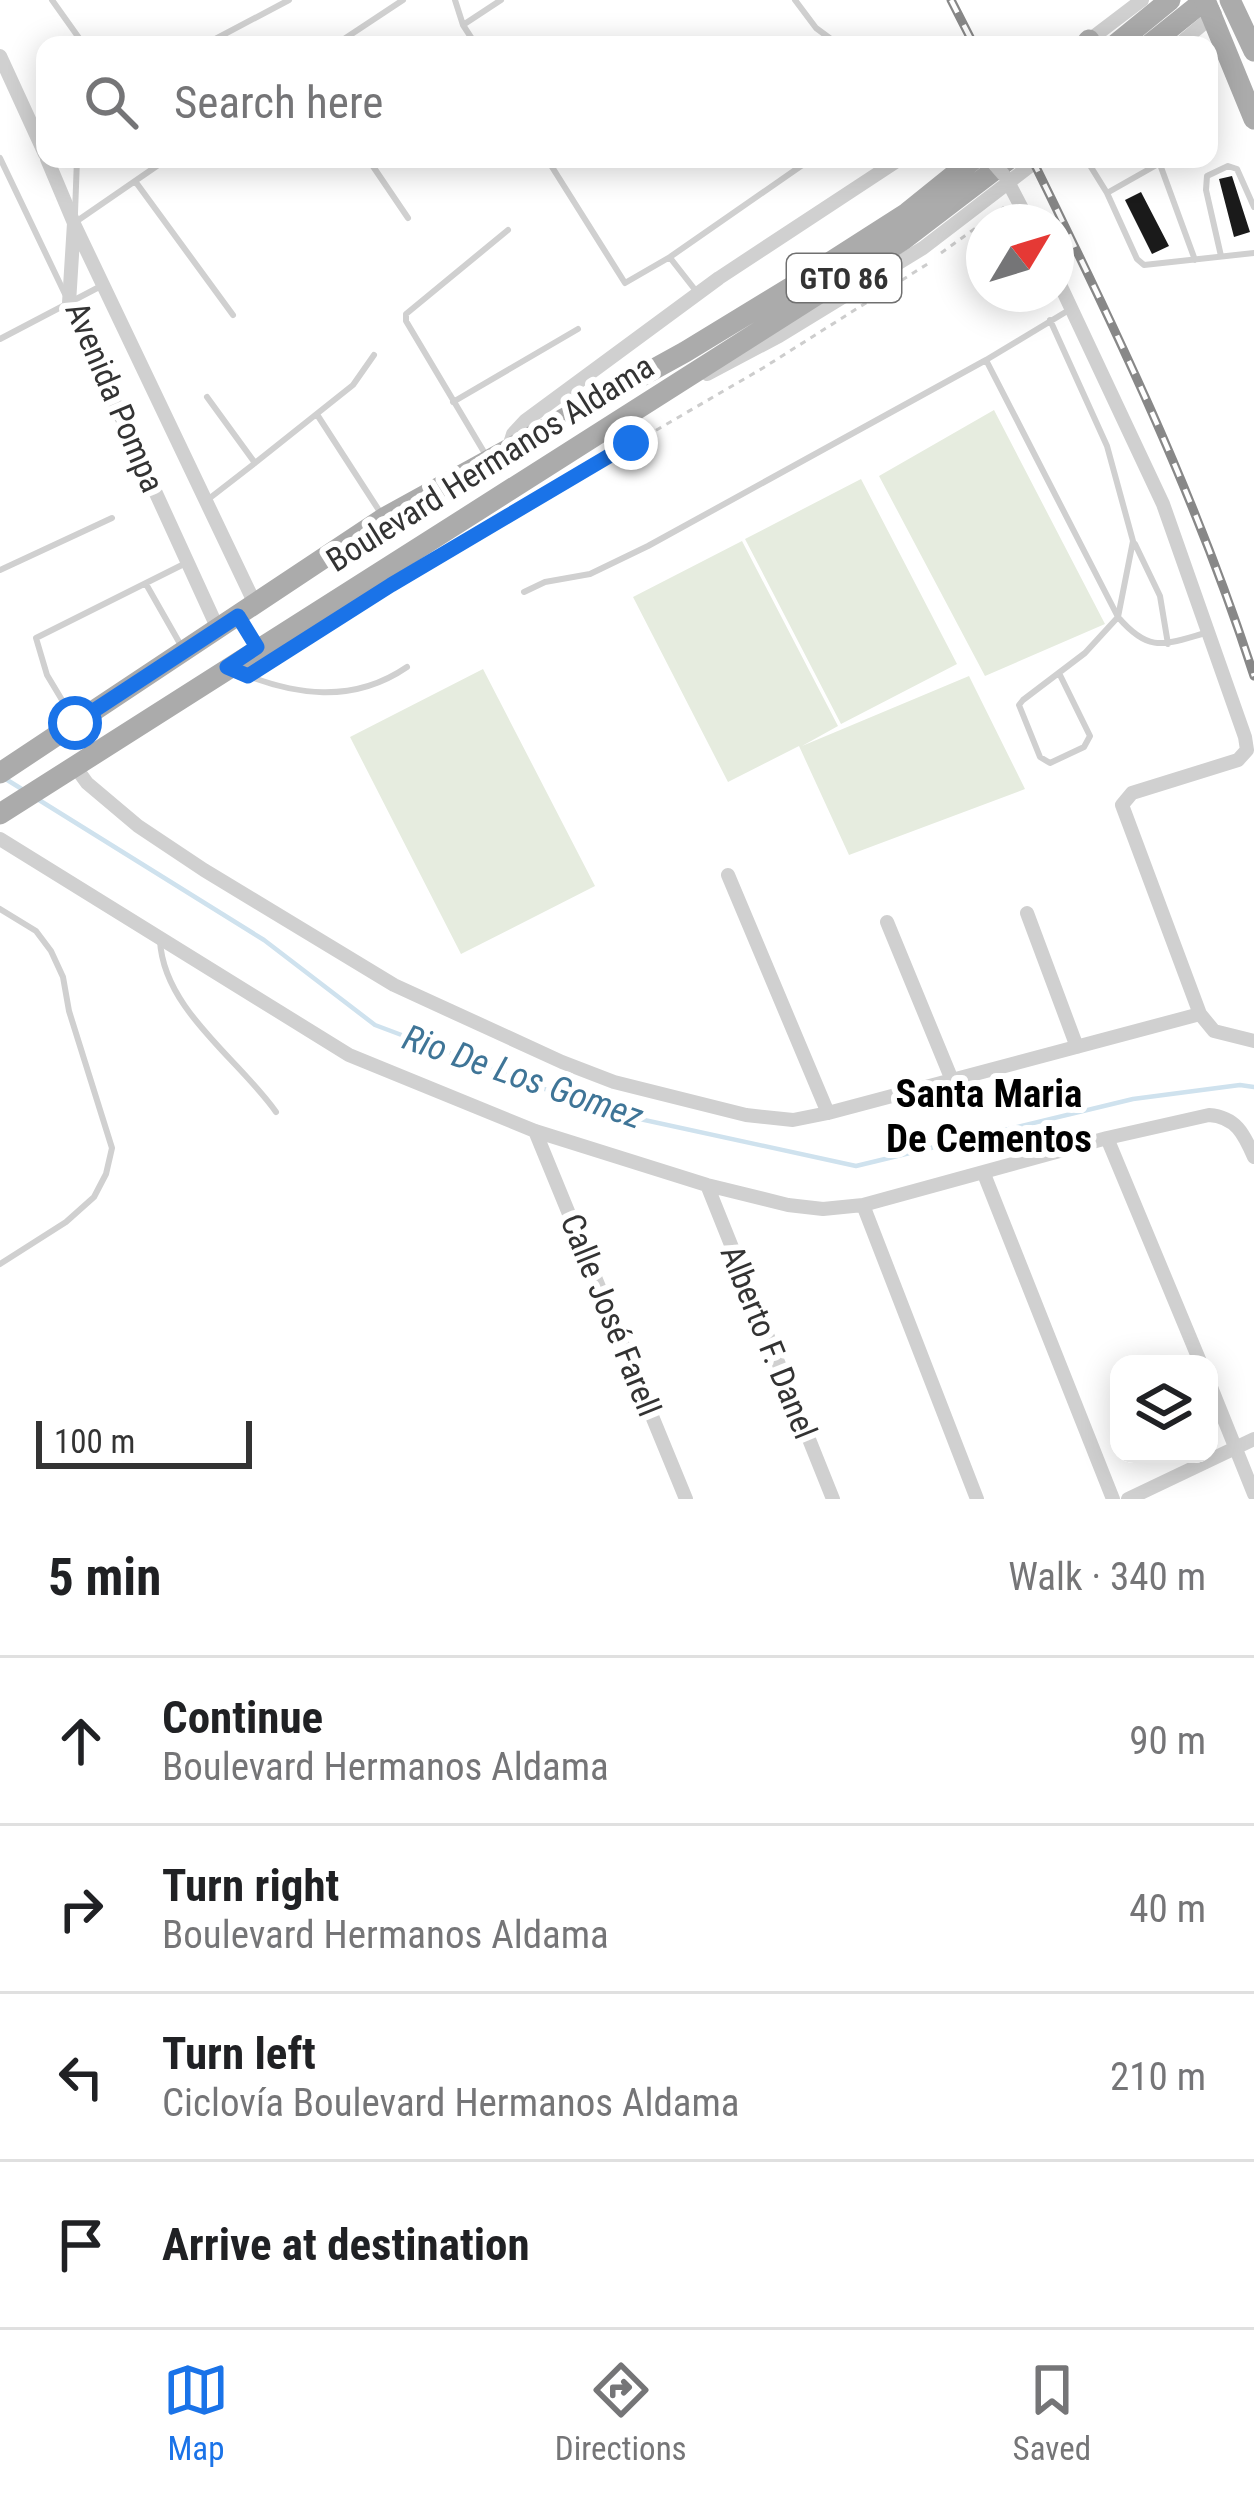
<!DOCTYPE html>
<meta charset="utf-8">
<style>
:root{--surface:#fff;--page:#f2f2f2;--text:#202124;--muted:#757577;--line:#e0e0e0;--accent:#1a73e8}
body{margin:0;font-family:"Roboto Condensed",sans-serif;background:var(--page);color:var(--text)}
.controls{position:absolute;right:36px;bottom:36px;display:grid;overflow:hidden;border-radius:24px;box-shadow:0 6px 30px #0003}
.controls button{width:108px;height:108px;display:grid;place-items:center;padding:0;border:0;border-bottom:3px solid var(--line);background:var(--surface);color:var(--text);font:60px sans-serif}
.compass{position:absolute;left:966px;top:204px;width:108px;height:108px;border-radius:50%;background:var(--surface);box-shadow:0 6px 30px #0003;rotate:52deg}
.scale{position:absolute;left:36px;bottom:30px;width:216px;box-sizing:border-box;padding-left:12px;border:6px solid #333;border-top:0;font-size:33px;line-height:42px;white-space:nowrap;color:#333;-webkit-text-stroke:9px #fff;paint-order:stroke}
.stop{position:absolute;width:36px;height:36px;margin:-27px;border:9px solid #1a73e8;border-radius:50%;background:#fff}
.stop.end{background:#1a73e8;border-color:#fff;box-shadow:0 3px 12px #0008}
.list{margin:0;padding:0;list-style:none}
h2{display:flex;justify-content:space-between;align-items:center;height:156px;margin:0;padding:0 48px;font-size:51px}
h2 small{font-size:39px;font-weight:400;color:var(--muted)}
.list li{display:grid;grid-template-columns:78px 1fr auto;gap:36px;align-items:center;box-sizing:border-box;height:168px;padding:0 48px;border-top:3px solid var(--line)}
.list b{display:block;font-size:45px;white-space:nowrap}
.list p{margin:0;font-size:39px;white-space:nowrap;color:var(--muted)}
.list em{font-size:39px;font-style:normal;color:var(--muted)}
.icon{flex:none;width:66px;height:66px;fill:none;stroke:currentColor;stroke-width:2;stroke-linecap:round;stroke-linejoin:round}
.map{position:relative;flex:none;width:1254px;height:1499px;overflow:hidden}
.search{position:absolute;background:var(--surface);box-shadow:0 6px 30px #0003;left:36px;right:36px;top:36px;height:132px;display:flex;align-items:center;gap:30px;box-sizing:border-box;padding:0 42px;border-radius:24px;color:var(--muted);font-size:45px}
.sheet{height:828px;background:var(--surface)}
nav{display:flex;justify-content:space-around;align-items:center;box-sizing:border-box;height:168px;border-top:3px solid var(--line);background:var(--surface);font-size:33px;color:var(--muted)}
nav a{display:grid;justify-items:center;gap:6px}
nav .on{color:var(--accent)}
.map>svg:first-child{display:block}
</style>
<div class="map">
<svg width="1254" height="1499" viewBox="0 0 1254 1499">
<rect width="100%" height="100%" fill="#fff"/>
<!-- green -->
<path fill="#e6ecdf" d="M994,410l111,214 -120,52 -106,-200z
M861,479l96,185 -116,60 -96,-185z
M742,541l96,185 -36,20 167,-70 56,113 -176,66 -50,-109 -71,36 -95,-185z
M483,669l112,217 -134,68 -111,-217z"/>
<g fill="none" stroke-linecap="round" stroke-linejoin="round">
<!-- stream -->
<path stroke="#cfe2ee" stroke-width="4.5" d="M4,778l21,13
M39,800l225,140 111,85 228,86 253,55 277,-67 107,-14 14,2"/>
</g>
<!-- building -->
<path fill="#1a1a1a" d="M1232,176l18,56 -16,5 -15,-58z
M1141,192l28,54 -17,8 -27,-54z"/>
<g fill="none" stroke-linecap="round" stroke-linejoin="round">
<!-- path -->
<path stroke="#cdcdcd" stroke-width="3" stroke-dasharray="6 6" stroke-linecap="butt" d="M941,253l65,-47
M459,545l304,-177 166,-105"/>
<!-- service -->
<path stroke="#d0d0d0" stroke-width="6" d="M52,0l32,45
M455,0l8,25
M795,0l21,28 23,17
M204,45l85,-45
M335,45l68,-45
M476,45l-13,-20 38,-25
M0,158l65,136
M368,159l40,59
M547,159l78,124 45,-26 141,-98
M1086,159l21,34 30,66 7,6 110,-12
M1158,159l37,101
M135,181l98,134
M1107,193l53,-30
M75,213l2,-54
M77,221l90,-62
M1221,256l-15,-66 1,-14 21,-10 9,3 17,38
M671,259l25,32
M1069,310l-83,50 132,257c31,36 45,28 87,16
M1050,320l57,126 26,95 -15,76 -33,36 -62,47 -4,5 21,52 10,6 34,-16 6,-11 -31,-63
M0,339l103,-54
M207,397l48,66 98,-78 21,-30
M453,402l125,-73
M318,416l64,99
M487,457l-81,-136v-7l102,-84
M206,501l49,-38
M1135,544l25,52 8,48
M0,570l112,-52
M146,584l37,65
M524,592l21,-10 45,-8 58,-28 338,-186
M236,671c58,25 117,33 171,-4
M74,720l-27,-45 -11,-37 148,-74
M0,909l36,22 15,20 12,26 6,34 43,137 -6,26 -12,23 -28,25 -66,42
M160,941c4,69 79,118 116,171"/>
<!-- minor -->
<path stroke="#d0d0d0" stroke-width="14" d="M1084,44l58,-44
M1178,45l37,-31
M0,56l45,98
M47,159l27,64 -5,80 149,326
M1006,178l23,44
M74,224l181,380
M1056,276l107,228 82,233 2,13 -9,10 -106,33 -10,12 78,209
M707,374l72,-38 144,-88 116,-89
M508,450l5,-16 12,-13 194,-143 181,-119
M74,765l13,18 51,43 66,44 190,115 168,77 52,20 132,33 47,5 35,-7 372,-99 14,17 40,10
M0,839l349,216 186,76 172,54 81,20 35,4 40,-4 244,-67 102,-23c27,2 35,19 45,42
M728,875l100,238
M1027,913l50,134
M887,922l65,158
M535,1131l151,368
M1107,1138l94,226
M984,1174l129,325
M707,1185l126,314
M863,1205l114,294
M1209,1382l45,112
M1128,1499l126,-60"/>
<!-- primary -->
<path stroke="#ababab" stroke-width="21" d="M1230,0l24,51
M1210,12l44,107
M1085,45l4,-5
M1115,45l55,-45
M1149,45l56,-45
M0,773l384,-255 301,-166 105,-64 117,-75 67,-54
M0,814l903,-574 106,-81"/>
<defs>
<path id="rail" d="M951,0l23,45
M1032,159c83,169 164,337 222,517"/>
</defs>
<!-- rail casing -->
<use href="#rail" stroke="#888" stroke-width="9"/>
<!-- rail -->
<use href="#rail" stroke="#fff" stroke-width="4.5" stroke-dasharray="14" stroke-linecap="butt"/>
<!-- minor-bridge -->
<path stroke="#d0d0d0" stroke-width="14" d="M990,159l13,15"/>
<!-- primary-bridge -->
<path stroke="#ababab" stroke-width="21" d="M1205,0l5,12"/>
</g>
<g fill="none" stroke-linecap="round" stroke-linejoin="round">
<!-- route -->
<path stroke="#1a73e8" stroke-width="15" d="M75,723l163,-107 19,31 -30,20 21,9 143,-91 240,-142"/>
</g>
<g text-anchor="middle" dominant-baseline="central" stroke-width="12" stroke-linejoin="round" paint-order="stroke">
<!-- shield labels -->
<rect fill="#fff" stroke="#707070" stroke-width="3" x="787" y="254" width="114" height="48" rx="9"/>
<g font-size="30" font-weight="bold" fill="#333">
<text x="844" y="278">GTO 86</text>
</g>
<!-- street labels -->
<g font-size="33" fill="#333" stroke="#fff">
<text transform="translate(115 397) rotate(67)">Avenida Pompa</text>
<text transform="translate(490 463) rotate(-32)">Boulevard Hermanos Aldama</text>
<text transform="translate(611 1315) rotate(68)">Calle José Farell</text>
<text transform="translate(769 1342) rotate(68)">Alberto F. Danel</text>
</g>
<!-- water labels -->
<g font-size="36" font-style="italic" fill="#3f7597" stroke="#fff">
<text transform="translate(523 1077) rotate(19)">Rio De Los Gomez</text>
</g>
<!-- quarter labels -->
<g font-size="39" font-weight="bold" fill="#000" stroke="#fff">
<text x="989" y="1094">Santa Maria<tspan x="989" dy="45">De Cementos</tspan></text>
</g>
</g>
</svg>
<div class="controls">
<button><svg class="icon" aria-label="layers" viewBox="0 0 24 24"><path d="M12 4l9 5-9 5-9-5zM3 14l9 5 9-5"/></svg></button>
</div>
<svg class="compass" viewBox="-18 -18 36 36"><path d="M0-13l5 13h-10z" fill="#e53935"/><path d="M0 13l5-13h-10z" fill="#757577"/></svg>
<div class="scale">100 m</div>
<div class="stop" style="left:75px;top:723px"></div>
<div class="stop end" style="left:631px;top:443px"></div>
<div class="search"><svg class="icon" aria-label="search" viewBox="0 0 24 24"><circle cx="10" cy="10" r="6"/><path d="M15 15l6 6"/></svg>Search here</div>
</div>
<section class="sheet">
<h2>5 min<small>Walk · 340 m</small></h2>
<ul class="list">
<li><svg class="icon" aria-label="ahead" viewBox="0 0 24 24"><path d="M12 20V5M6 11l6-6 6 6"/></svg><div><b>Continue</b><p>Boulevard Hermanos Aldama</p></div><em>90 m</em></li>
<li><svg class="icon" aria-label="right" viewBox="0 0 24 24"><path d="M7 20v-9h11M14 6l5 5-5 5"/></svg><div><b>Turn right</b><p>Boulevard Hermanos Aldama</p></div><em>40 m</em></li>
<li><svg class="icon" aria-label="left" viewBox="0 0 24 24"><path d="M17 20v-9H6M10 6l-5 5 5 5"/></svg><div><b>Turn left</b><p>Ciclovía Boulevard Hermanos Aldama</p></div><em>210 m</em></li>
<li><svg class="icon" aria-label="arrive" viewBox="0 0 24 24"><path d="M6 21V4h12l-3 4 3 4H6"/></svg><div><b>Arrive at destination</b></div></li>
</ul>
</section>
<nav>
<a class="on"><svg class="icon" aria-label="map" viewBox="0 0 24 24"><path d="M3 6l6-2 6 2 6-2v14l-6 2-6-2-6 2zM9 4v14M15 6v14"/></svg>Map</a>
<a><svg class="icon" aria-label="directions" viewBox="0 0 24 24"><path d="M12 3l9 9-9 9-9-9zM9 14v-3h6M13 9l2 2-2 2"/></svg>Directions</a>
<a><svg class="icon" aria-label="saved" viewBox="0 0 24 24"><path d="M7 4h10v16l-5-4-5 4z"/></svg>Saved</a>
</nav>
